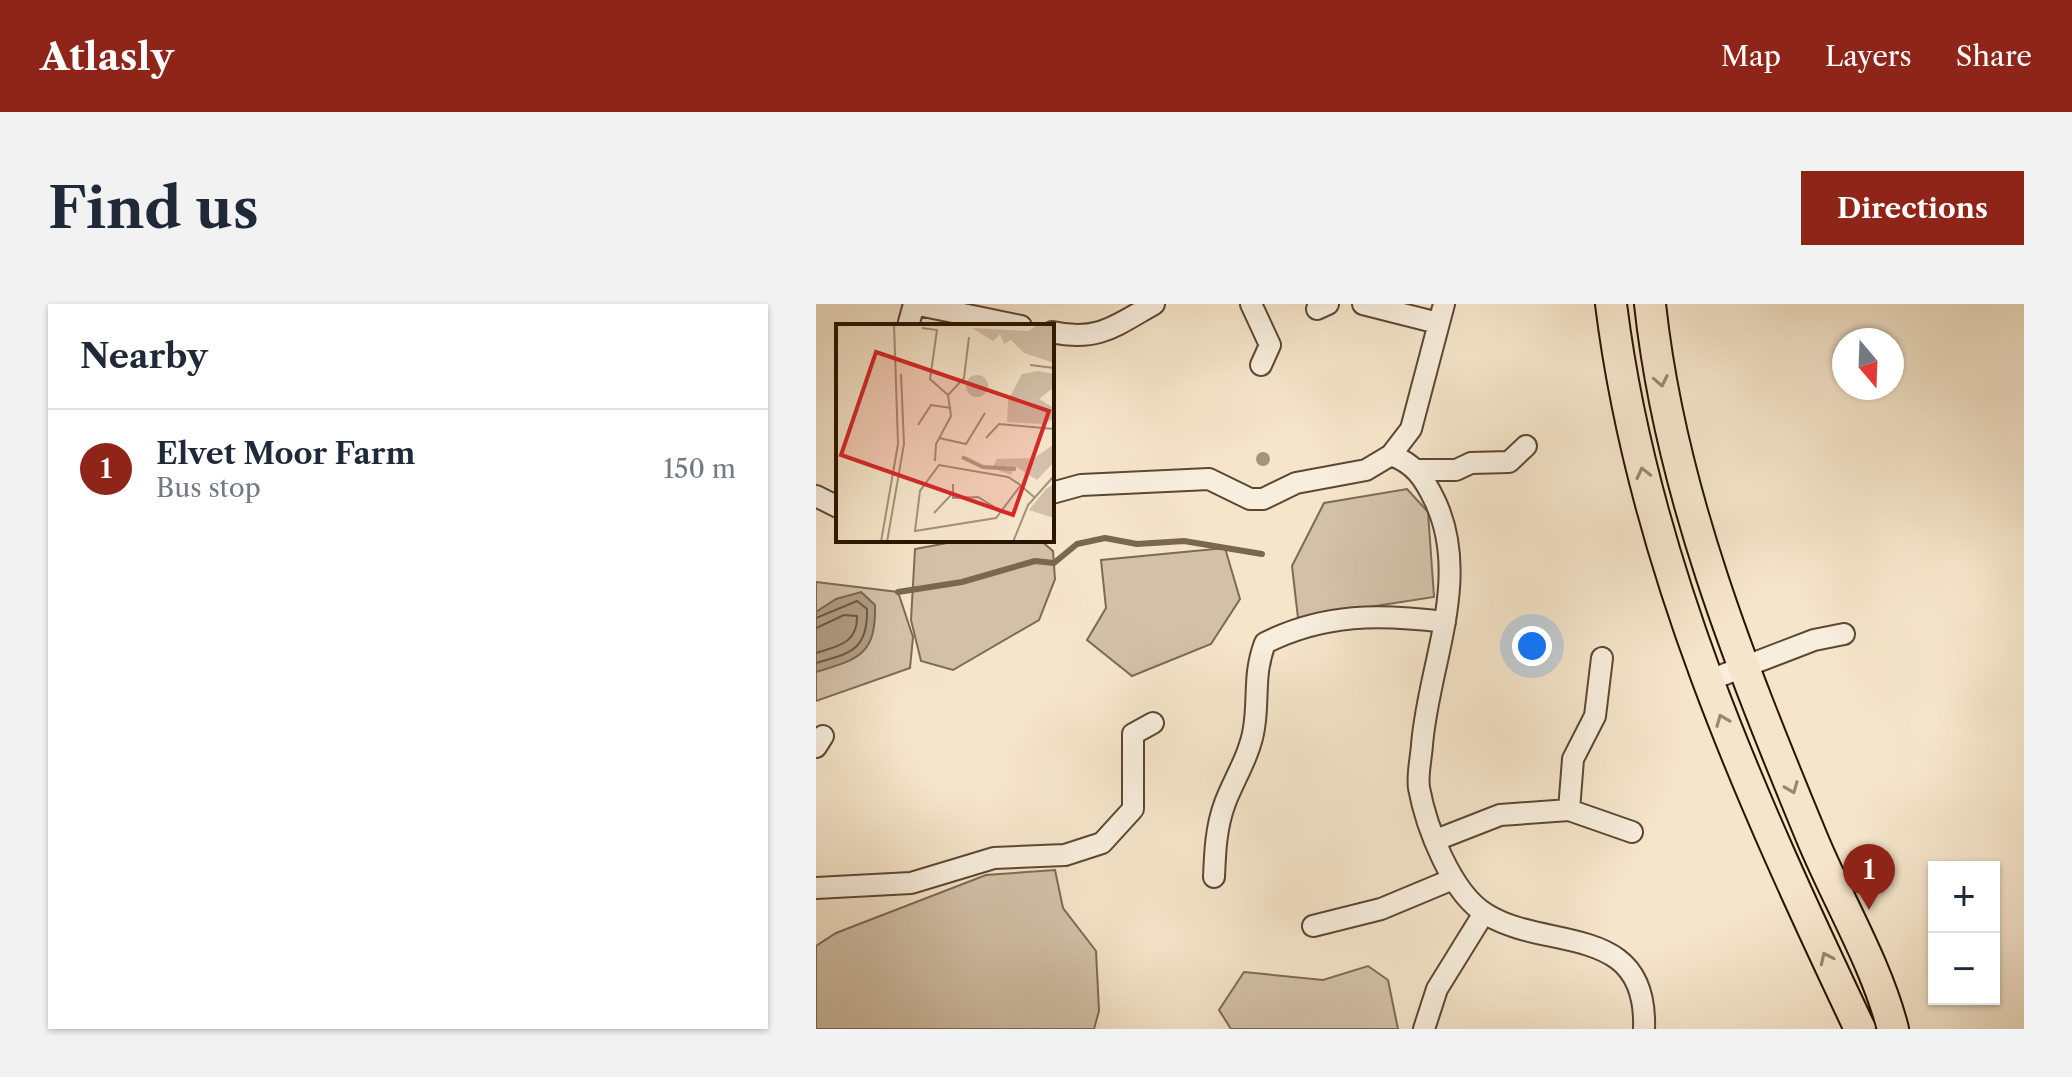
<!DOCTYPE html>
<meta charset="utf-8">
<style>
:root{--surface:#fff;--page:#f2f2f3;--text:#1f2937;--muted:#747a83;--line:#e0e1e3;--accent:#8f2418}
body{margin:0;font-family:"Libre Caslon Text",serif;background:var(--page);color:var(--text)}
.controls{position:absolute;right:24px;bottom:24px;display:grid;overflow:hidden;border-radius:0px;box-shadow:0 2px 6px #0004}
.controls button{width:72px;height:72px;display:grid;place-items:center;padding:0;border:0;border-bottom:2px solid var(--line);background:var(--surface);color:var(--text);font:40px sans-serif}
.compass{position:absolute;left:1016px;top:24px;width:72px;height:72px;border-radius:50%;background:var(--surface);box-shadow:0 2px 6px #0004;rotate:161deg}
.you{position:absolute;left:716px;top:342px;width:28px;height:28px;margin:-20px;border:6px solid #fff;border-radius:50%;background:#1a73e8;box-shadow:0 0 0 12px #1a73e833}
.badge{display:grid;place-items:center;width:52px;height:52px;border-radius:50%;background:var(--accent);color:#fff;font-size:26px;font-weight:700}
.pin{position:absolute;translate:-50% -66px;filter:drop-shadow(0 2px 4px #0008)}
.pin::after{content:'';position:absolute;top:42px;width:28px;height:24px;background:inherit;clip-path:polygon(0 0,100% 0,50% 100%)}
.list{margin:0;padding:0;list-style:none}
h2{display:flex;justify-content:space-between;align-items:center;height:104px;margin:0;padding:0 32px;font-size:34px}
h2 small{font-size:26px;font-weight:400;color:var(--muted)}
.list li{display:grid;grid-template-columns:52px 1fr auto;gap:24px;align-items:center;box-sizing:border-box;height:120px;padding:0 32px;border-top:2px solid var(--line)}
.list b{display:block;font-size:30px;white-space:nowrap}
.list p{margin:0;font-size:26px;white-space:nowrap;color:var(--muted)}
.list em{font-size:26px;font-style:normal;color:var(--muted)}
.map{position:relative;flex:none;width:1208px;height:725px;overflow:hidden;border-radius:0px}
header{display:flex;align-items:center;gap:48px;box-sizing:border-box;height:112px;padding:0 40px;background:var(--accent);color:#fff}
header strong{font-size:38px}
nav{display:flex;gap:44px;margin-inline-start:auto;font-size:28px}
.intro{display:flex;align-items:center;justify-content:space-between;box-sizing:border-box;height:192px;padding:0 48px}
h1{margin:0;font-size:56px}
.button{padding:20px 36px;border-radius:0px;background:var(--accent);color:#fff;font-size:28px;font-weight:700}
main{display:flex;gap:48px;padding:0 48px}
aside{flex:1;background:var(--surface);border-radius:0px;box-shadow:0 2px 6px #0004}
.map>svg:first-child{display:block}
</style>
<header>
<strong>Atlasly</strong>
<nav><a>Map</a><a>Layers</a><a>Share</a></nav>
</header>
<div class="intro"><h1>Find us</h1><a class="button">Directions</a></div>
<main>
<aside>
<h2>Nearby<small></small></h2>
<ul class="list">
<li><span class="badge">1</span><div><b>Elvet Moor Farm</b><p>Bus stop</p></div><em>150 m</em></li>
</ul>
</aside>
<div class="map">
<svg width="1208" height="725" viewBox="0 0 1208 725">
<rect width="100%" height="100%" fill="#f5e5ca"/>
<filter id="stains"><feTurbulence type="fractalNoise" baseFrequency=".0025" numOctaves="4"/><feColorMatrix values="0 0 0 0 .2 0 0 0 0 .09 0 0 0 0 .02 0 0 0 .5 -.17"/></filter>
<radialGradient id="worn" r=".72"><stop offset=".6" stop-color="#630" stop-opacity="0"/><stop offset="1" stop-color="#630" stop-opacity=".3"/></radialGradient>
<!-- green -->
<path fill="#d2c1a8" stroke="#7e6a54" stroke-width="2" d="M591,185l21,23 6,85 -136,21 -6,-52 32,-63z
M147,236h77l13,11 2,28 -16,41 -86,50 -32,-9 -10,-41 4,-71z
M409,244l15,51 -29,45 -79,32 -45,-36 19,-32 -5,-48z
M0,278l82,10 15,45 -3,31 -94,33z
M239,566l8,38 33,43 3,60 -5,18h-278v-83l20,-13 150,-58z
M552,662l20,14 10,49h-167l-12,-19 25,-38 79,8z"/>
<!-- water -->
<path fill="#b09e85" stroke="#7a6750" stroke-width="2" d="M45,288l14,13c1,49 -15,54 -59,67v-60l20,-13z"/>
<g fill="none" stroke-linecap="round" stroke-linejoin="round">
<!-- shore -->
<path stroke="#6c5942" stroke-width="2" d="M0,314l41,-17 10,8c1,41 -16,44 -51,54
M0,324l28,-13 13,1c1,27 -19,30 -41,37"/>
<!-- stream -->
<path stroke="#7a6750" stroke-width="6" d="M82,288l64,-10 73,-21 19,2 23,-19 28,-6 32,6 47,-3 78,13"/>
<defs>
<path id="minor" d="M98,0l107,22
M435,0l19,41 -9,20
M547,0l75,19
M501,5l11,-5
M92,22l6,-22
M236,28c46,10 63,-6 102,-28
M575,151c24,9 33,23 44,46 37,78 -7,165 -13,244 -1,14 -5,30 -3,43 7,38 32,105 67,126 61,38 162,7 158,115
M602,166h38l15,-7 38,-1 17,-16
M236,189l29,-8 128,-6 41,20h13l33,-16 70,-13 25,-15 20,-26 33,-125
M0,192l22,11
M891,377l107,-41 30,-6
M0,443l7,-11
M753,506l63,22
M620,536l64,-25 69,-5 4,-51 22,-43 7,-58
M398,573c1,-25 2,-50 11,-74 9,-24 25,-48 29,-75 5,-31 -1,-53 11,-85 60,-30 115,-29 180,-21
M0,584l95,-5 83,-25 71,-3 37,-12 31,-34v-75l20,-11
M497,622l68,-17 72,-30
M608,725l13,-40 47,-76"/>
<path id="highway" d="M795,0c32,257 139,493 249,725
M834,0c20,187 91,362 162,534 26,63 64,125 81,191"/>
</defs>
<!-- minor casing -->
<use href="#minor" stroke="#5c4832" stroke-width="24"/>
<!-- highway casing -->
<use href="#highway" stroke="#291400" stroke-width="34"/>
<!-- minor -->
<use href="#minor" stroke="#f8eedd" stroke-width="20"/>
<!-- highway -->
<use href="#highway" stroke="#f5e5ca" stroke-width="30"/>
</g>
<!-- trees -->
<circle fill="#a5947b" cx="447" cy="155" r="7"/>
<!-- one-way arrows -->
<defs><path id="oneway-chevron" d="M-2-3.5L2.5 0L-2 3.5" fill="none" stroke-width="1.6" stroke-linecap="round" stroke-linejoin="round" transform="scale(2)"/></defs>
<g stroke="#99876f">
<use href="#oneway-chevron" transform="translate(845 77) rotate(79)"/>
<use href="#oneway-chevron" transform="translate(827 169) rotate(-103)"/>
<use href="#oneway-chevron" transform="translate(906 416) rotate(-112)"/>
<use href="#oneway-chevron" transform="translate(976 484) rotate(68)"/>
<use href="#oneway-chevron" transform="translate(1010 654) rotate(-115)"/>
</g>
<!-- overview -->
<g transform="translate(20 20)">
<rect width="218" height="218" fill="#f5e5ca"/>
<path d="M203,0h15v39l-30,-10 -13,-13 -7,4 -4,-10 -7,7 -21,-13 57,3zM202,47l16,3v13l-15,12 15,9v11l-13,5 -34,-2 1,-22 14,-26zM130 62a11 11 0 1 1 22 0a11 11 0 1 1-22 0ZM218,120v18l-17,18 -22,-14 -4,9 -19,-7 5,-9 37,-1zM218,160v34l-25,-8 17,-21z" fill="#d2c1a8"/>
<path fill="none" stroke="#b09e85" stroke-width="4" d="M126,133l21,10 33,2"/>
<path fill="none" stroke="#a39179" stroke-width="2" d="M86,4l15,2 -7,49 18,16M194,41l24,3M112,71l16,-17 5,-41M82,101l13,-20 20,3M103,114l27,6 19,-31M150,114l13,-14 55,5M99,137l1,-17 15,-28 -3,-21M117,160v14l25,-1 21,13M185,161l-25,33 -81,13 5,-40 19,-26 69,12 11,7 15,13M98,189l17,-18M45,218l17,-98 -4,-120M51,218l17,-98 -3,-70M177,218l15,-37 26,-29"/>
<path fill="#d62828" fill-opacity="0.15" stroke="#d62828" stroke-width="4" d="M40,28l173,59 -36,104 -172,-60z"/>
<rect width="218" height="218" fill="none" stroke="#291400" stroke-width="4"/>
</g>
<rect width="100%" height="100%" filter="url(#stains)"/>
<rect width="100%" height="100%" fill="url(#worn)"/>
</svg>
<div class="controls">
<button>+</button>
<button>−</button>
</div>
<svg class="compass" viewBox="-18 -18 36 36"><path d="M0-13l5 13h-10z" fill="#e53935"/><path d="M0 13l5-13h-10z" fill="#747a83"/></svg>
<div class="you"></div>
<div class="pin badge" style="left:1053px;top:606px">1</div>
</div>
</main>
